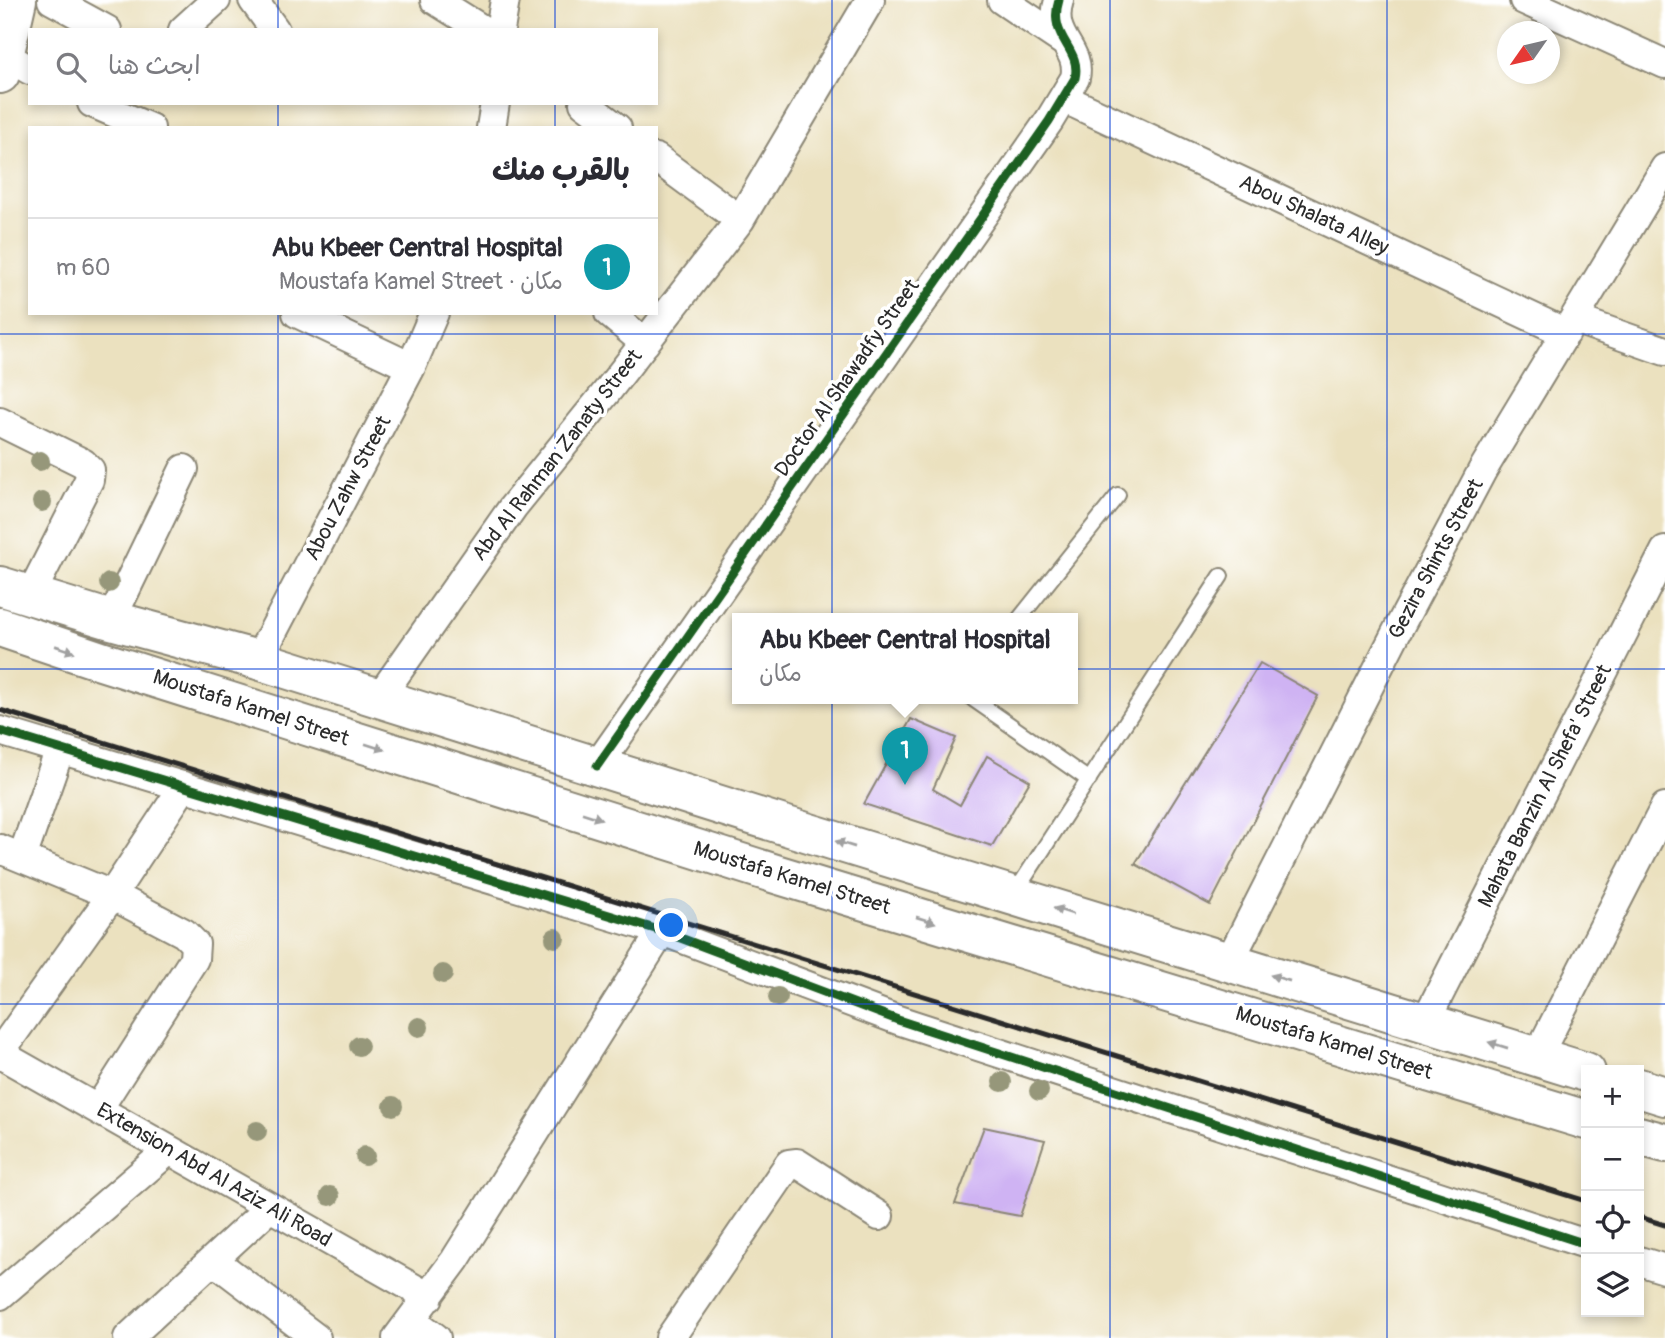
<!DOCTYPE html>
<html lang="ar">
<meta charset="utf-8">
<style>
:root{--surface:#fff;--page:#f7f7f7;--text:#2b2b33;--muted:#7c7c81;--line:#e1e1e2;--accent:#c8321e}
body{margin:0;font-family:Pangolin,"Playpen Sans Arabic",sans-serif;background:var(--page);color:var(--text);direction:rtl}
.controls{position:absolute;right:21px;bottom:21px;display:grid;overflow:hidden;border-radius:0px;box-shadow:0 4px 10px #0003}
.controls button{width:63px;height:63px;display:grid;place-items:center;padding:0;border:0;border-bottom:2px solid var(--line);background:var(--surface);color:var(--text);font:35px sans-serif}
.compass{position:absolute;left:1497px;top:21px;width:63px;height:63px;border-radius:50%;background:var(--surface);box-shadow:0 4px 10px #0003;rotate:236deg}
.you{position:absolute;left:672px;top:926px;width:24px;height:24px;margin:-18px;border:5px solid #fff;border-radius:50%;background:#1a73e8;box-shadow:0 0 0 10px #1a73e833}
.badge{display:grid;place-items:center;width:46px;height:46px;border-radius:50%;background:var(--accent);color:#fff;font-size:23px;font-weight:700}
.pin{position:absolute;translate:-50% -58px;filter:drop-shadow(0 2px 4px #0008)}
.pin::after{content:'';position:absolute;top:37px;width:24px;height:21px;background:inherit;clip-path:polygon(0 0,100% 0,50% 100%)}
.popup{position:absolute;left:732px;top:613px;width:346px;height:91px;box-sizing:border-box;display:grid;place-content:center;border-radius:0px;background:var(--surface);filter:drop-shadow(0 2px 5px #0005);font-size:23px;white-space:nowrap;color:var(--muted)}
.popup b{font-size:26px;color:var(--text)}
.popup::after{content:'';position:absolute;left:50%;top:100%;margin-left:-14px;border:14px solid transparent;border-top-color:var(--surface)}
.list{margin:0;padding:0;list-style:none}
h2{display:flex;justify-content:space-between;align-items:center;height:91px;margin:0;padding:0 28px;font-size:30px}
h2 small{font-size:23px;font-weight:400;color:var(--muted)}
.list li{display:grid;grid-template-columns:46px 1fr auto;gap:21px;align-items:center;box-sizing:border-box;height:98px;padding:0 28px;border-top:2px solid var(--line)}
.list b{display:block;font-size:26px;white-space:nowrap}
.list p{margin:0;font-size:23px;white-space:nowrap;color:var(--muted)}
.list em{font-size:23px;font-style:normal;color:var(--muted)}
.icon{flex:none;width:38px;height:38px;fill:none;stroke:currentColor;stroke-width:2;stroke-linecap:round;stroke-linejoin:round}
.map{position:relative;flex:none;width:1665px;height:1338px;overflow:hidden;direction:ltr}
.search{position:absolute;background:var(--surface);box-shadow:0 4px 10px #0003;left:28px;top:28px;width:630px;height:77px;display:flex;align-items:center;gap:18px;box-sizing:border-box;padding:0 24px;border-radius:0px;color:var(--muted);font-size:26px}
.panel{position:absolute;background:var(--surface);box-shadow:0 4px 10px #0003;left:28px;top:126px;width:630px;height:189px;border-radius:0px;direction:rtl}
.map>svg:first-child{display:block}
</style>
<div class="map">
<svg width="1665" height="1338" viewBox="0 0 1665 1338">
<rect width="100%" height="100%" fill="#fff"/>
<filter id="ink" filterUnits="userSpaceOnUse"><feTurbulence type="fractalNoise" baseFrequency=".0143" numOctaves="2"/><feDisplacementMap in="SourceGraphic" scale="14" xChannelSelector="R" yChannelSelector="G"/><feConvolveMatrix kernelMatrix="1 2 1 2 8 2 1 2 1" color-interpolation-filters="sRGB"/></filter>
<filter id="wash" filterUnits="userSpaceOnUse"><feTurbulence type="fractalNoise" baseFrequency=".00686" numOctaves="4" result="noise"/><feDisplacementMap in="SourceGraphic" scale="28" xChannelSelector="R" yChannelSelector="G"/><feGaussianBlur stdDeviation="1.57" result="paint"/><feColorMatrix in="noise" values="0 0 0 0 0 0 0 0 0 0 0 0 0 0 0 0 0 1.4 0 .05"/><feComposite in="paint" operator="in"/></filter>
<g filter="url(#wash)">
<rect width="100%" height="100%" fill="#ebe1bf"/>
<g id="blocks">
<!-- building -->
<path fill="#cfb3f3" d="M1260,663l58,33 -108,209 -75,-41z
M911,719l45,19 -23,51 27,16 27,-49 43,25 -38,65 -128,-42z
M984,1127l61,13 -25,76 -65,-12z"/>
</g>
</g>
<g filter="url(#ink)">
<use href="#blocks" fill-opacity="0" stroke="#8b8675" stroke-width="2"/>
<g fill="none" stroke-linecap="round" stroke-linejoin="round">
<defs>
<path id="lane" d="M1019,619l99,-124
M973,699l116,81
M1014,894l207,-318"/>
<path id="street" d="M52,0l55,30
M253,0l22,30
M435,0l48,30
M1002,0l61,41
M1524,0l141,64
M183,30l33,-30
M500,30l5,-30
M4,55l26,15
M1063,98l503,235
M92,103l58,25
M584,103l33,25
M491,128l4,-25
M656,158l84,62
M297,313l114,54
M609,313l36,30
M1574,319l91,32
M0,422l83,41 7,7 -1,10 -59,116
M111,620l73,-151
M258,660l153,-293 23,-54
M379,698l134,-191 96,-118 131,-169 130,-220
M0,731l662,200 236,89 688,224
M597,766l452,-645 26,-43c7,-31 -28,-39 -16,-78
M0,849l112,46 72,38 11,11 -1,15 -96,150
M22,858l38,-109
M1229,962l167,-329 86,-162 183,-303
M1425,1022l240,-471
M0,1052l112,-157 72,-109
M0,1054l429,243
M1537,1057l128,-250
M213,1260l103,78
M1639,1261l26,8
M0,1295l169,-145
M412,1320l24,18
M128,1338l142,-131
M397,1338l58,-78 207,-329
M670,1338l119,-174 8,-1 82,53"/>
<path id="secondary" d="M0,74l17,-74"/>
<path id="primary" d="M0,586l111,34 147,40 535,168 793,244
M0,627l101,34 678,214 807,245
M1639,1088l26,8
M1639,1136l26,7"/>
</defs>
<!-- lane casing -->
<use href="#lane" stroke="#8b8675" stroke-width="18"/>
<!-- street casing -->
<use href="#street" stroke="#8b8675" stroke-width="32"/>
<!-- secondary casing -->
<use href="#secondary" stroke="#8b8675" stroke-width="42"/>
<!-- primary casing -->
<use href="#primary" stroke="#8b8675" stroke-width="42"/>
<!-- lane -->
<use href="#lane" stroke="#fff" stroke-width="14"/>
<!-- street -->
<use href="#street" stroke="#fff" stroke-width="28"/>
<!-- secondary -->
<use href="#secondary" stroke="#fff" stroke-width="38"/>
<!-- primary -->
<use href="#primary" stroke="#fff" stroke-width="38"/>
<!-- rail -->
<path stroke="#2b2b2b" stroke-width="5" d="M0,710l1586,491
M1639,1217l26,8"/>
<defs>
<path id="cycleway" d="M0,731l662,200 236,89 688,224
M597,766l452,-645 26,-43c7,-31 -28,-39 -16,-78"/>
</defs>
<!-- cycleway casing -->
<use href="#cycleway" stroke="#fff" stroke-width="13"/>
<!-- cycleway -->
<use href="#cycleway" stroke="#1b5e20" stroke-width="9"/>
</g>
<!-- trees -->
<g fill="#96977a">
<circle cx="40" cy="461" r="10"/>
<circle cx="42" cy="502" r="10"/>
<circle cx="109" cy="583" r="10"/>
<circle cx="555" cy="938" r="10"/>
<circle cx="443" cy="974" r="10"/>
<circle cx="778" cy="997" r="10"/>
<circle cx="419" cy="1027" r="10"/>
<circle cx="359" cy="1046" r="10"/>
<circle cx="1002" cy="1082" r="10"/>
<circle cx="1039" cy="1091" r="10"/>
<circle cx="393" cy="1106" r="10"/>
<circle cx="257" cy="1131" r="10"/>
<circle cx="365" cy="1156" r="10"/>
<circle cx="330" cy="1196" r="10"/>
</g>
<!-- one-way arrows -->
<defs><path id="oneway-solid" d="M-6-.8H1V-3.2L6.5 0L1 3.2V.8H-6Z" transform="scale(1.75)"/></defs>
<g fill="#a0a0a0">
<use href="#oneway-solid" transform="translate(65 649) rotate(19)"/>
<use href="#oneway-solid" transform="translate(375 747) rotate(18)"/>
<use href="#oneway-solid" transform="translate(592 816) rotate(18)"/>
<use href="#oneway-solid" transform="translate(845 844) rotate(-163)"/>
<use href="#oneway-solid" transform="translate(1063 911) rotate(-163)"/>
<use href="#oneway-solid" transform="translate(926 920) rotate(17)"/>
<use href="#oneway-solid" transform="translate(1280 978) rotate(-163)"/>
<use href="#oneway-solid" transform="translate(1498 1045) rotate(-163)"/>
</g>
</g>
<!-- grid -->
<path fill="none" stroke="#1d4ed8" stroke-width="2" stroke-opacity="0.55" d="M278,0v30M555,0v30M832,0v1338M1110,0v1338M1387,0v1338M278,103v25M555,103v25M278,313v1025M555,313v1025M0,334h1665M0,669h1665M0,1004h1665"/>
<g text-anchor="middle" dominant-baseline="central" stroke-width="7" stroke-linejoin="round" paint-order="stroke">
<!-- street labels -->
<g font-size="21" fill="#2b2b2b" stroke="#fff">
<text transform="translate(1314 215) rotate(25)">Abou Shalata Alley</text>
<text transform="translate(847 378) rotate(-55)">Doctor Al Shawadfy Street</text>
<text transform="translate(557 455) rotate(-52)">Abd Al Rahman Zanaty Street</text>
<text transform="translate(348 488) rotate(-62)">Abou Zahw Street</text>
<text transform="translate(1436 559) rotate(-62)">Gezira Shints Street</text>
<text transform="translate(251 708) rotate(18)">Moustafa Kamel Street</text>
<text transform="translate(1545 786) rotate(-63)">Mahata Banzin Al Shefa' Street</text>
<text transform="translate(792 878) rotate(17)">Moustafa Kamel Street</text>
<text transform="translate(1334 1043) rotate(17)">Moustafa Kamel Street</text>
<text transform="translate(214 1175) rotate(30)">Extension Abd Al Aziz Ali Road</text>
</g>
</g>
</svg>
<div class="controls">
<button>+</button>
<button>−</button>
<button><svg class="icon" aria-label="locate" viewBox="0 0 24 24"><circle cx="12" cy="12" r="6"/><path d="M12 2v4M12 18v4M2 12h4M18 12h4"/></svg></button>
<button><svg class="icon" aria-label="layers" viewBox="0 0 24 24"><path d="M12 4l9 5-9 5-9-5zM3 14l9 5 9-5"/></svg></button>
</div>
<svg class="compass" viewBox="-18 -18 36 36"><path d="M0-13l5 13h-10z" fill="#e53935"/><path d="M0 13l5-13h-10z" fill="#7c7c81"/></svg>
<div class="you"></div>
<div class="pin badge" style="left:905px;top:785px;background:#0f9aa8">1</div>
<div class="popup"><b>Abu Kbeer Central Hospital</b>مكان</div>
<div class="search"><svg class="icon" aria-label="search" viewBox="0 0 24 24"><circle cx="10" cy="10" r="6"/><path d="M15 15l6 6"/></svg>ابحث هنا</div>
<section class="panel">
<h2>بالقرب منك<small></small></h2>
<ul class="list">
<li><span class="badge" style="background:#0f9aa8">1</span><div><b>Abu Kbeer Central Hospital</b><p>مكان · Moustafa Kamel Street</p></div><em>60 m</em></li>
</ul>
</section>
</div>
